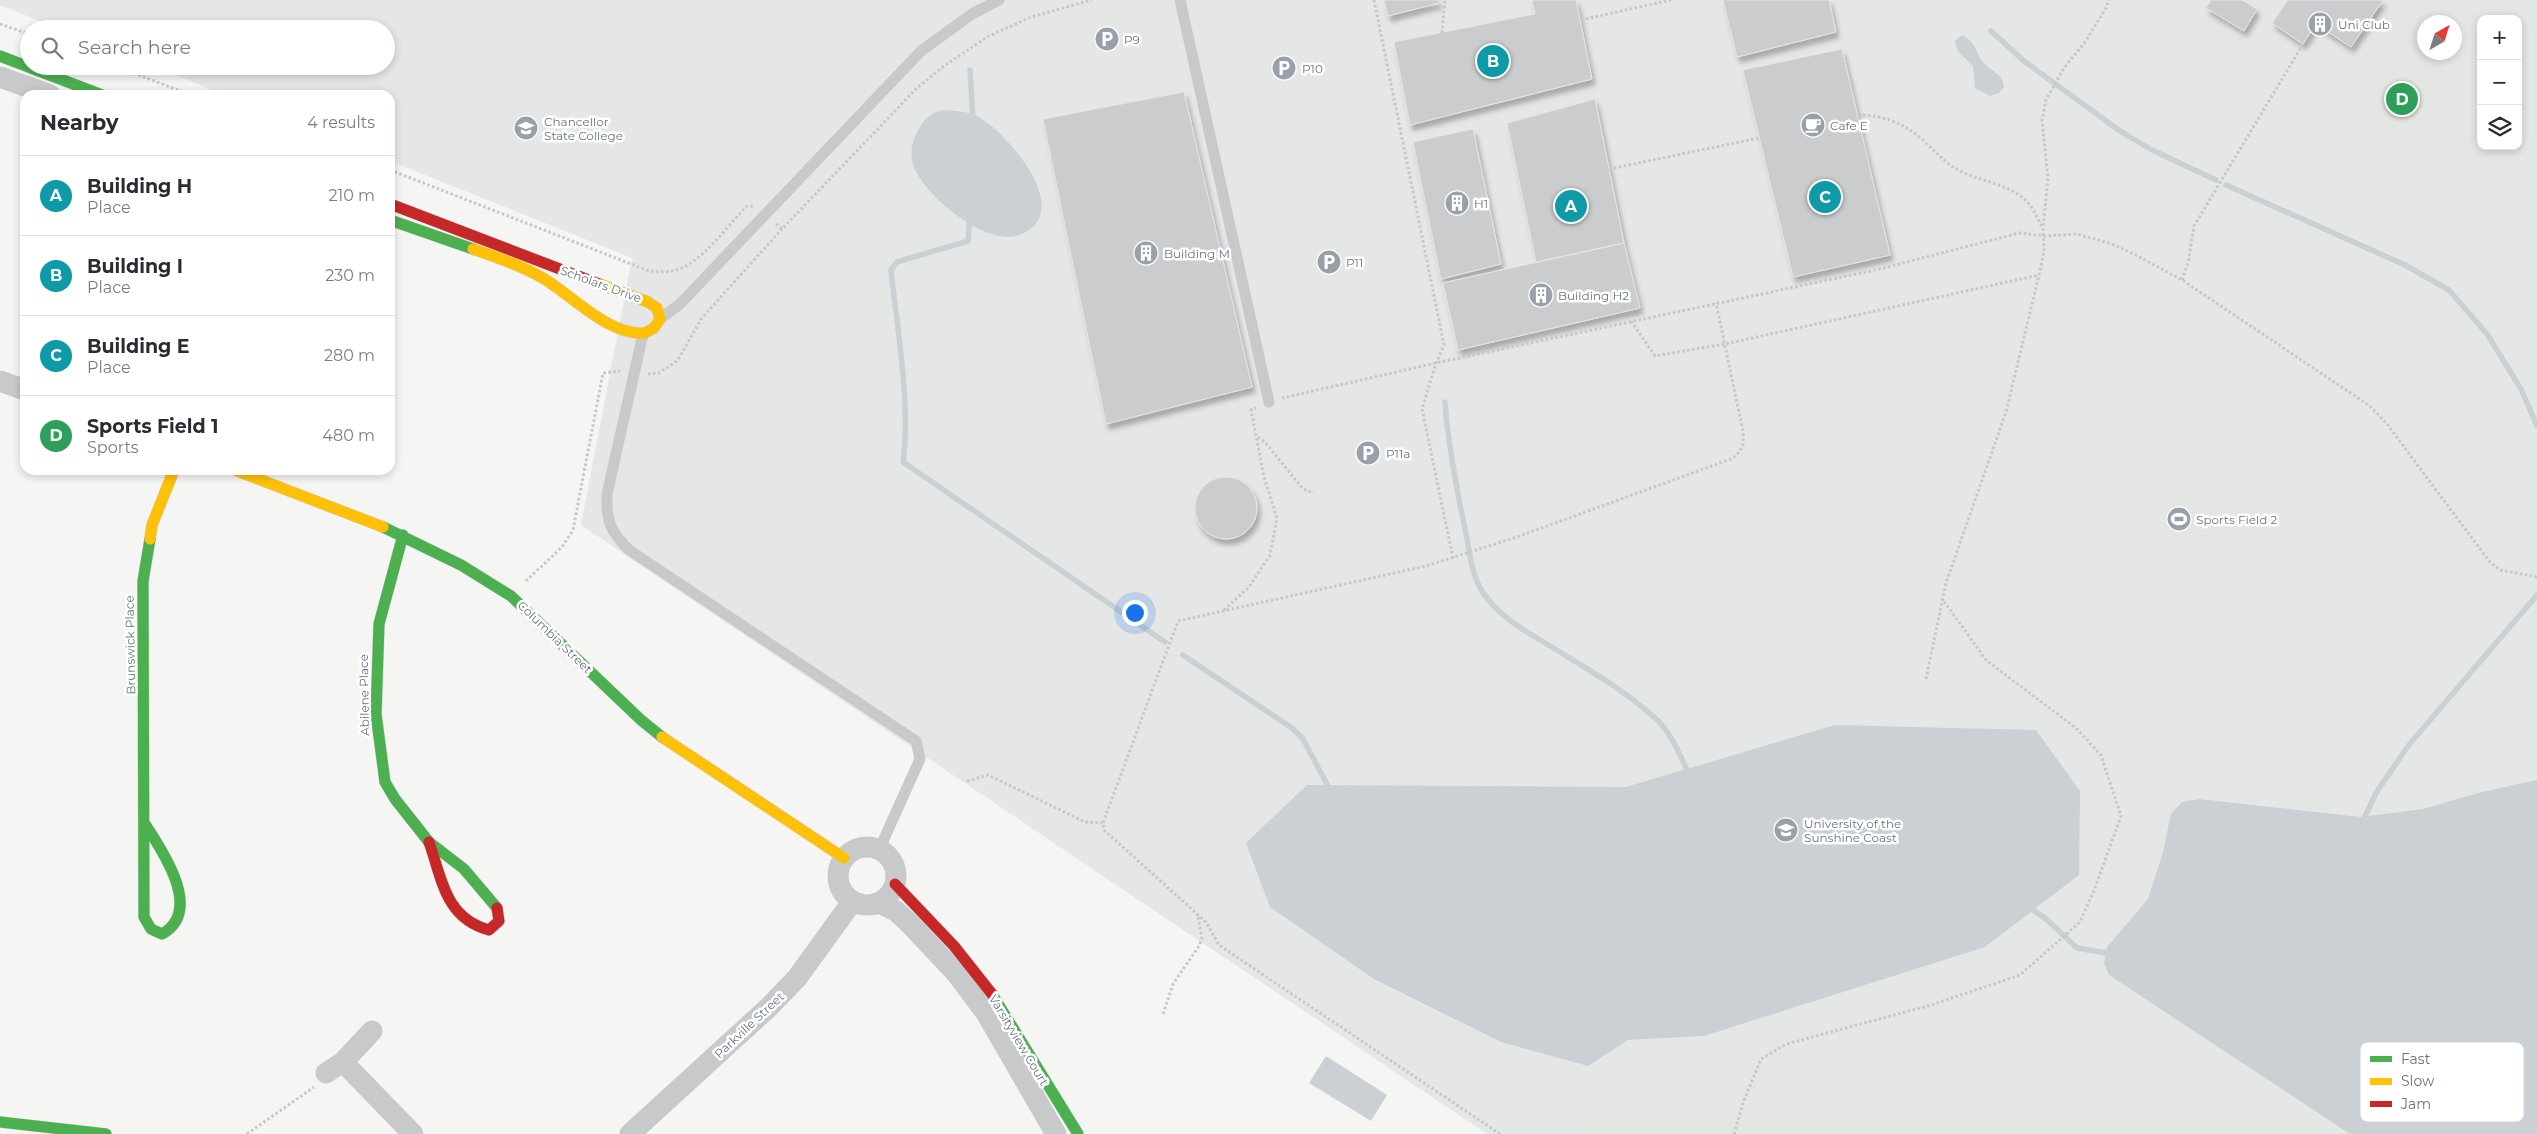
<!DOCTYPE html>
<meta charset="utf-8">
<style>
:root{--surface:#fff;--page:#f2f2f3;--text:#2b2b33;--muted:#7c7c81;--line:#e1e1e2;--accent:#ea580c}
body{margin:0;font-family:Montserrat,sans-serif;background:var(--page);color:var(--text)}
.controls{position:absolute;right:15px;top:15px;display:grid;overflow:hidden;border-radius:10px;box-shadow:0 2px 8px #0003}
.controls button{width:45px;height:45px;display:grid;place-items:center;padding:0;border:0;border-bottom:1px solid var(--line);background:var(--surface);color:var(--text);font:25px sans-serif}
.compass{position:absolute;left:2417px;top:15px;width:45px;height:45px;border-radius:50%;background:var(--surface);box-shadow:0 2px 8px #0003;rotate:39deg}
.you{position:absolute;left:1134px;top:612px;width:18px;height:18px;margin:-12px;border:4px solid #fff;border-radius:50%;background:#1a73e8;box-shadow:0 0 0 8px #1a73e833}
.badge{display:grid;place-items:center;width:32px;height:32px;border-radius:50%;background:var(--accent);color:#fff;font-size:16px;font-weight:700}
.pin{position:absolute;translate:-50% -50%;border:2px solid #fff;box-shadow:0 1px 5px #0006}
.list{margin:0;padding:0;list-style:none}
h2{display:flex;justify-content:space-between;align-items:center;height:65px;margin:0;padding:0 20px;font-size:21px}
h2 small{font-size:16px;font-weight:400;color:var(--muted)}
.list li{display:grid;grid-template-columns:32px 1fr auto;gap:15px;align-items:center;box-sizing:border-box;height:80px;padding:0 20px;border-top:1px solid var(--line)}
.list b{display:block;font-size:19px;white-space:nowrap}
.list p{margin:0;font-size:16px;white-space:nowrap;color:var(--muted)}
.list em{font-size:16px;font-style:normal;color:var(--muted)}
.icon{flex:none;width:28px;height:28px;fill:none;stroke:currentColor;stroke-width:2;stroke-linecap:round;stroke-linejoin:round}
.map{position:relative;flex:none;width:2537px;height:1134px;overflow:hidden}
.search{position:absolute;background:var(--surface);box-shadow:0 2px 8px #0003;left:20px;top:20px;width:375px;height:55px;display:flex;align-items:center;gap:12px;box-sizing:border-box;padding:0 18px;border-radius:28px;color:var(--muted);font-size:19px}
.panel{position:absolute;background:var(--surface);box-shadow:0 2px 8px #0003;left:20px;top:90px;width:375px;height:385px;border-radius:15px}
.map>svg:first-child{display:block}
</style>
<div class="map">
<svg width="2537" height="1134" viewBox="0 0 2537 1134">
<defs>
<filter id="shadow"><feDropShadow dx="3" dy="5.5" stdDeviation="2.5" flood-color="#0004"/></filter>
</defs>
<rect width="100%" height="100%" fill="#f5f5f4"/>
<!-- built -->
<path fill="#e5e7e6" fill-rule="evenodd" d="M0,0h2537v1134h-1050l-906,-609 51,-267 -242,-97v-66h-165l-72,-29h233v-37h-327l-59,-24zM2481,19h37v127h-37zM2424,22h30v30h-30z"/>
<!-- green -->
<path fill="#e3e6e2" fill-rule="evenodd" d="M2385,0h152v165l-65,103 -180,-117zM2481,19h37v127h-37zM2424,22h30v30h-30z
M2187,2l98,64 -56,88 -100,-64z
M2183,340l167,112 -179,245 -160,-110z
M2074,962l26,26 43,29 53,24 138,93h-201l-23,-26 -53,-31 -46,13 -51,-3 -5,-25 7,-16 -26,-20 10,-14 35,-2 22,-9h31l28,-10z
M1921,1024l31,26 3,43 57,6 43,-13 52,27 17,21h-547l-5,-9 20,-30h32z"/>
<!-- water -->
<path fill="#cad0d3" d="M1962,35c13,5 14,19 22,28 5,6 13,9 18,16l2,8 -5,6 -9,3 -15,-8 -2,-22 -16,-16 -2,-9z
M943,110c11,1 26,1 36,7 30,18 98,96 40,118 -33,12 -94,-39 -105,-68 -5,-13 -2,-28 6,-40 6,-10 11,-14 23,-17z
M1835,725l201,5 44,61 -1,84 -94,72 -281,89 -76,4 -40,26 -87,-24 -127,-63 -104,-72 -24,-64 61,-58 319,2z
M2537,780v354h-187l-241,-159 -5,-12 3,-16 41,-48 15,-47 8,-38 11,-12 17,-3 162,18 62,-8 59,-17z
M1326,1056l61,39 -16,26 -62,-38z"/>
<g fill="none" stroke-linecap="round" stroke-linejoin="round">
<!-- stream -->
<path stroke="#cad0d3" stroke-width="5.5" d="M1991,31l33,30 96,70 32,19 64,30
M970,70l3,51
M2226,185l179,80 44,25 38,44 34,55 16,37
M970,217l-2,24 -71,21 -6,8c6,58 20,134 12,192l262,180
M1445,402c3,43 11,84 20,127 5,21 5,43 17,62 17,27 47,42 73,58 34,21 71,42 100,69 17,15 25,38 35,58
M1183,655l109,73 11,11 27,51
M2362,823l14,-30 32,-47 129,-151
M2027,906l18,12 32,30 35,6"/>
</g>
<!-- building -->
<path fill="#cbcccd" stroke="#e4e4e4" filter="url(#shadow)" d="M1384,0h55v3l-51,13z
M1532,0h44l16,79 -182,46 -16,-83 141,-28z
M1723,0h106l7,32 -99,25z
M2211,0h31l15,9 -13,22 -38,-23z
M2288,0h95l-32,47 -35,-23 -13,20 -31,-21z
M1842,49l48,206 -97,22 -50,-207z
M1184,92l68,295 -146,37 -63,-305z
M1595,99l29,144 -88,19 -29,-139z
M1473,129l28,135 -60,15 -28,-137z
M1624,243l16,65 -182,42 -15,-67z
M1195 508a31 31 0 1 1 62 0a31 31 0 1 1-62 0Z"/>
<g fill="none" stroke-linecap="round" stroke-linejoin="round">
<defs>
<path id="fast" d="M0,56l102,39
M390,220l83,29
M383,527l78,38 50,31 130,124 21,17
M403,535l-24,89 -3,90 9,68 10,17 34,43 35,27 33,39
M145,824c17,26 59,87 17,110l-11,-5 -7,-12 -1,-336 7,-42
M992,994l86,140
M0,1122l106,12"/>
<path id="slow" d="M473,249c23,8 47,16 68,28 30,17 67,59 104,56l9,-5 6,-9 -3,-11 -9,-6 -49,-18
M235,470l148,57
M150,539l2,-14 22,-55
M662,737l182,121"/>
<path id="jam" d="M390,204l209,80
M429,842c13,37 16,76 60,88l10,-9 -2,-13
M895,884l59,62 38,48"/>
</defs>
<!-- fast casing -->
<use href="#fast" stroke="#d2d3d3" stroke-width="12"/>
<!-- slow casing -->
<use href="#slow" stroke="#d2d3d3" stroke-width="12"/>
<!-- jam casing -->
<use href="#jam" stroke="#d2d3d3" stroke-width="12"/>
<!-- path -->
<path stroke="#c6c7c8" stroke-width="3" stroke-dasharray="2.5 2.5" stroke-linecap="butt" d="M1374,0l70,345 -8,18 -14,46 31,149
M1581,20l90,-20
M0,24l29,10
M1442,33l3,-33
M115,66l76,29
M1858,115c27,0 48,9 68,28 10,9 17,18 29,25 22,14 58,15 75,37 5,6 8,16 13,23
M1609,169l150,-31
M390,170l259,101c12,1 26,2 37,-5 24,-14 42,-41 61,-60h7
M776,224l6,5 135,-141 27,-22 43,-29 44,-20 61,-17
M2182,280l6,-17 6,-37 109,-182
M1631,321l24,35 70,-12 314,-69
M648,374l11,-1 19,-13 23,-41 81,-90
M1282,398l154,-35 444,-94 139,-36 26,3 32,-2 35,10 22,10 48,26 188,126 17,18 102,137 11,9 37,7
M1258,437l7,5 38,47 11,4
M526,581l36,-34 11,-17 30,-157 17,-2
M1224,610l25,-23 21,-32 7,-37 -13,-41 -13,-67 5,-2
M1926,679l20,-96 60,-171 33,-137 5,-23 -1,-24 5,-50 -6,-58 4,-20 18,-32 21,-26 21,-34 3,-8
M967,781l21,-6 97,47 18,1
M1163,1014l10,-30 26,-38 3,-7 -4,-23
M247,1134l67,-47
M1500,1134l-281,-189 -13,-23 -102,-92 -1,-7 75,-202 248,-55 88,-28 217,-79c12,-8 13,-15 12,-28l-27,-128
M1734,1134l9,-31 18,-44 25,-15 142,-38 92,-31 60,-53 15,-34 26,-72 -20,-61 -25,-27 -89,-67 -44,-61"/>
<!-- lane -->
<path stroke="#c8c9ca" stroke-width="11" d="M1180,0l89,402
M660,319l20,-15 241,-253 51,-37 27,-14
M643,334l-36,160c-1,27 3,37 22,56l287,191 4,18 -41,91"/>
<!-- street -->
<path stroke="#c8c9ca" stroke-width="21" d="M0,77l50,18
M0,381l25,9
M838 876a29 29 0 1 1 58 0a29 29 0 1 1-58 0Z
M879,903l17,8 14,13 46,49 30,40 70,121
M372,1031l-29,31 70,72
M326,1073l17,-11
M630,1134l139,-127 28,-29 55,-76"/>
<!-- fast -->
<use href="#fast" stroke="#4caf50" stroke-width="11"/>
<!-- slow -->
<use href="#slow" stroke="#ffc107" stroke-width="11"/>
<!-- jam -->
<use href="#jam" stroke="#c62828" stroke-width="11"/>
</g>
<!-- icons -->
<defs>
<symbol id="building-disc" viewBox="-11 -11 22 22"><circle r="9.5" fill="#99a0a9" stroke="#fff"/><path d="M-4-6H4V6H1V3H-1V6H-4ZM-2.5-4.3h1.7v1.8h-1.7ZM.8-4.3h1.7v1.8H.8ZM-2.5-1h1.7V.8h-1.7ZM.8-1h1.7V.8H.8Z" fill="#fff"/></symbol>
<symbol id="parking-disc" viewBox="-11 -11 22 22"><circle r="9.5" fill="#99a0a9" stroke="#fff"/><path d="M-3.5-5.5H1a3.5 3.5 0 0 1 0 7H-1V5.5H-3.5ZM-1-3.4V-.6H.8a1.4 1.4 0 0 0 0-2.8Z" fill="#fff"/></symbol>
<symbol id="cafe-disc" viewBox="-11 -11 22 22"><circle r="9.5" fill="#99a0a9" stroke="#fff"/><path d="M-5.5-4.5H6V0H3Q3 3.5 0 3.5H-2.5Q-5.5 3.5-5.5 0ZM3-3.2v2h1.7v-2ZM-6 4.5H4V6H-6Z" fill="#fff"/></symbol>
<symbol id="school-disc" viewBox="-11 -11 22 22"><circle r="9.5" fill="#99a0a9" stroke="#fff"/><path d="M0-5L7-2L0 1L-7-2ZM-4 1L0 2.5L4 1V4Q0 6-4 4Z" fill="#fff"/></symbol>
<symbol id="stadium-disc" viewBox="-11 -11 22 22"><circle r="9.5" fill="#99a0a9" stroke="#fff"/><path d="M0-5a6.5 5 0 1 0 0 10a6.5 5 0 1 0 0-10ZM-3.5-1.8h7v3.6h-7Z" fill="#fff"/></symbol>
<symbol id="university-disc" viewBox="-11 -11 22 22"><circle r="9.5" fill="#99a0a9" stroke="#fff"/><path d="M0-5L7-2L0 1L-7-2ZM-4 1L0 2.5L4 1V4Q0 6-4 4Z" fill="#fff"/></symbol>
</defs>
<g fill-rule="evenodd">
<use href="#building-disc" x="2306" y="10" width="28" height="28"/>
<use href="#parking-disc" x="1093" y="25" width="28" height="28"/>
<use href="#parking-disc" x="1270" y="54" width="28" height="28"/>
<use href="#cafe-disc" x="1799" y="111" width="28" height="28"/>
<use href="#school-disc" x="512" y="114" width="28" height="28"/>
<use href="#building-disc" x="1443" y="189" width="28" height="28"/>
<use href="#building-disc" x="1132" y="239" width="28" height="28"/>
<use href="#parking-disc" x="1315" y="248" width="28" height="28"/>
<use href="#building-disc" x="1527" y="281" width="28" height="28"/>
<use href="#parking-disc" x="1354" y="439" width="28" height="28"/>
<use href="#stadium-disc" x="2165" y="505" width="28" height="28"/>
<use href="#university-disc" x="1772" y="816" width="28" height="28"/>
</g>
<g text-anchor="middle" dominant-baseline="central" stroke-width="5" stroke-linejoin="round" paint-order="stroke">
<!-- poi labels -->
<g font-size="12" fill="#687381" stroke="#fff" text-anchor="start">
<text x="2338" y="24">Uni Club</text>
<text x="1124" y="39">P9</text>
<text x="1302" y="68">P10</text>
<text x="544" y="121">Chancellor<tspan x="544" dy="14">State College</tspan></text>
<text x="1830" y="125">Cafe E</text>
<text x="1474" y="203">H1</text>
<text x="1164" y="253">Building M</text>
<text x="1346" y="262">P11</text>
<text x="1558" y="295">Building H2</text>
<text x="1386" y="453">P11a</text>
<text x="2196" y="519">Sports Field 2</text>
<text x="1804" y="823">University of the<tspan x="1804" dy="14">Sunshine Coast</tspan></text>
</g>
<!-- street labels -->
<g font-size="12" fill="#687381" stroke="#fff">
<text transform="translate(601 284) rotate(20)">Scholars Drive</text>
<text transform="translate(555 637) rotate(44)">Columbia Street</text>
<text transform="translate(130 645) rotate(-91)">Brunswick Place</text>
<text transform="translate(364 695) rotate(-91)">Abilene Place</text>
<text transform="translate(749 1025) rotate(-43)">Parkville Street</text>
<text transform="translate(1019 1040) rotate(59)">Varsityview Court</text>
</g>
</g>
<!-- legend -->
<rect x="2360" y="1042" width="164" height="80" rx="8" fill="#fff" stroke="#d2d5d9" stroke-width="1"/>
<rect x="2370" y="1056" width="22" height="6" fill="#4caf50"/>
<rect x="2370" y="1078" width="22" height="7" fill="#ffc107"/>
<rect x="2370" y="1101" width="22" height="6" fill="#c62828"/>
<g font-size="14" fill="#687381">
<text x="2401" y="1064">Fast</text>
<text x="2401" y="1086">Slow</text>
<text x="2401" y="1109">Jam</text>
</g>
</svg>
<div class="controls">
<button>+</button>
<button>−</button>
<button><svg class="icon" aria-label="layers" viewBox="0 0 24 24"><path d="M12 4l9 5-9 5-9-5zM3 14l9 5 9-5"/></svg></button>
</div>
<svg class="compass" viewBox="-18 -18 36 36"><path d="M0-13l5 13h-10z" fill="#e53935"/><path d="M0 13l5-13h-10z" fill="#7c7c81"/></svg>
<div class="you"></div>
<div class="pin badge" style="left:1571px;top:206px;background:#0f9aa8">A</div>
<div class="pin badge" style="left:1493px;top:61px;background:#0f9aa8">B</div>
<div class="pin badge" style="left:1825px;top:197px;background:#0f9aa8">C</div>
<div class="pin badge" style="left:2402px;top:99px;background:#2e9e5b">D</div>
<div class="search"><svg class="icon" aria-label="search" viewBox="0 0 24 24"><circle cx="10" cy="10" r="6"/><path d="M15 15l6 6"/></svg>Search here</div>
<section class="panel">
<h2>Nearby<small>4 results</small></h2>
<ul class="list">
<li><span class="badge" style="background:#0f9aa8">A</span><div><b>Building H</b><p>Place</p></div><em>210 m</em></li>
<li><span class="badge" style="background:#0f9aa8">B</span><div><b>Building I</b><p>Place</p></div><em>230 m</em></li>
<li><span class="badge" style="background:#0f9aa8">C</span><div><b>Building E</b><p>Place</p></div><em>280 m</em></li>
<li><span class="badge" style="background:#2e9e5b">D</span><div><b>Sports Field 1</b><p>Sports</p></div><em>480 m</em></li>
</ul>
</section>
</div>
